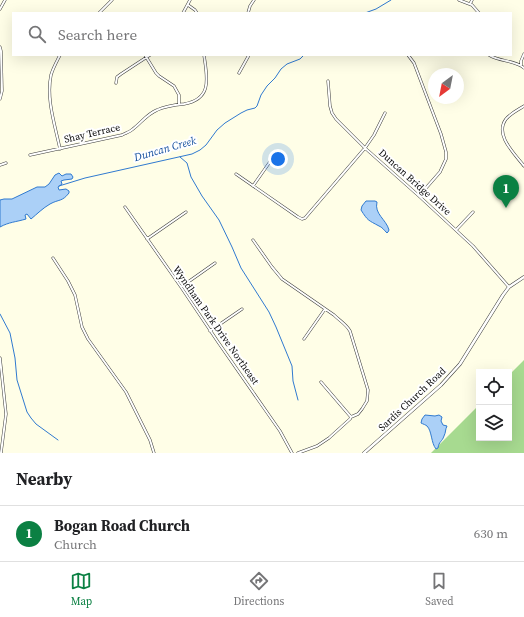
<!DOCTYPE html>
<style>
:root{--surface:#fff;--page:#f2f2f2;--text:#202124;--muted:#757577;--line:#e0e0e0;--accent:#0b8043}
body{margin:0;font-family:"Source Serif 4",serif;background:var(--page);color:var(--text)}
.controls{position:absolute;right:12px;bottom:12px;display:grid;overflow:hidden;border-radius:0px;box-shadow:0 4px 16px #0002}
.controls button{width:36px;height:36px;display:grid;place-items:center;padding:0;border:0;border-bottom:1px solid var(--line);background:var(--surface);color:var(--text);font:20px sans-serif}
.compass{position:absolute;left:428px;top:68px;width:36px;height:36px;border-radius:50%;background:var(--surface);box-shadow:0 4px 16px #0002;rotate:212deg}
.you{position:absolute;left:278px;top:159px;width:14px;height:14px;margin:-10px;border:3px solid #fff;border-radius:50%;background:#1a73e8;box-shadow:0 0 0 6px #1a73e833}
.badge{display:grid;place-items:center;width:26px;height:26px;border-radius:50%;background:var(--accent);color:#fff;font-size:13px;font-weight:700}
.pin{position:absolute;translate:-50% -33px;filter:drop-shadow(0 1px 2px #0008)}
.pin::after{content:'';position:absolute;top:21px;width:14px;height:12px;background:inherit;clip-path:polygon(0 0,100% 0,50% 100%)}
.list{margin:0;padding:0;list-style:none}
h2{display:flex;justify-content:space-between;align-items:center;height:52px;margin:0;padding:0 16px;font-size:17px}
h2 small{font-size:13px;font-weight:400;color:var(--muted)}
.list li{display:grid;grid-template-columns:26px 1fr auto;gap:12px;align-items:center;box-sizing:border-box;height:56px;padding:0 16px;border-top:1px solid var(--line)}
.list b{display:block;font-size:15px;white-space:nowrap}
.list p{margin:0;font-size:13px;white-space:nowrap;color:var(--muted)}
.list em{font-size:13px;font-style:normal;color:var(--muted)}
.icon{flex:none;width:22px;height:22px;fill:none;stroke:currentColor;stroke-width:2;stroke-linecap:round;stroke-linejoin:round}
.map{position:relative;flex:none;width:524px;height:453px;overflow:hidden}
.search{position:absolute;background:var(--surface);box-shadow:0 4px 16px #0002;left:12px;right:12px;top:12px;height:44px;display:flex;align-items:center;gap:10px;box-sizing:border-box;padding:0 14px;border-radius:0px;color:var(--muted);font-size:15px}
.sheet{height:108px;background:var(--surface)}
nav{display:flex;justify-content:space-around;align-items:center;box-sizing:border-box;height:56px;border-top:1px solid var(--line);background:var(--surface);font-size:11px;color:var(--muted)}
nav a{display:grid;justify-items:center;gap:2px}
nav .on{color:var(--accent)}
.map>svg:first-child{display:block}
</style>
<div class="map">
<svg width="524" height="453" viewBox="0 0 524 453">
<rect width="100%" height="100%" fill="#fffee7"/>
<!-- forest -->
<path fill="#a7da90" d="M524,360v93h-93l48,-48v33h30v-63z"/>
<!-- water -->
<path fill="#abd0f7" stroke="#307ad0" d="M59,173l3,3 4,-2h5l2,3 -1,2 -8,1 -3,1 1,3 -4,3 1,3 7,-1 3,2v2c-7,9 -10,6 -19,11 -7,4 -13,10 -19,15l-4,-5 -2,1 1,4c-10,3 -17,3 -26,8v-27l4,-1h8l25,-12h8l4,-3 6,-9z
M366,201h9l2,1c-3,12 9,17 12,28l-1,2 -1,1c-3,-3 -5,-6 -8,-7 -11,-6 -11,-5 -18,-16l1,-4z
M425,415l10,1 4,-1 3,2 -1,4 2,4 4,1c-2,4 -1,6 -3,10 -2,6 -5,5 -6,12l-2,1c-5,-6 -4,-18 -9,-23 -1,-1 -4,-2 -6,-3l1,-4z"/>
<g fill="none" stroke-linecap="round" stroke-linejoin="round">
<!-- stream -->
<path stroke="#307ad0" stroke-width="1" d="M365,13l11,-4 15,-9
M180,157l7,6 4,14 11,19 17,24 13,27 9,21 28,44 7,15 16,39 1,15 5,19
M59,186l26,-8 107,-24 8,-4 6,-5 11,-15 8,-7 16,-10 6,-3 8,-2 2,-2 4,-11 6,-9 8,-8 6,-9 6,-5 13,-5 4,-4
M0,314l10,19 5,25 2,22 10,32 4,6 5,6 22,16"/>
<defs>
<path id="minor" d="M459,0l13,5 7,8
M470,4l2,-4
M188,5l7,5 2,3
M0,9l5,-9
M99,13l13,-13
M183,13l7,-13
M248,13l2,-7 4,-6
M0,47l1,4 1,40 -2,8
M145,55l11,18 3,3 15,10 5,9v9
M408,55l6,8 27,71 5,18v7l-6,13 -21,24
M489,55c11,7 26,5 35,13
M521,65v-4l3,-7
M239,73l10,-18
M328,81l2,25 2,7 4,6 29,29 54,48 54,50 36,41
M116,83l1,-6 4,-3 29,-19
M524,106c-6,4 -13,7 -18,13 -12,16 9,35 18,47
M60,149c-5,-24 -14,-50 -9,-74 2,-7 6,-14 9,-20
M30,155l92,-20c4,-2 8,-3 11,-6 8,-6 14,-15 24,-19 8,-4 17,-5 27,-6 29,-5 23,-27 20,-49
M0,165l6,-2
M236,174l62,43 4,2 3,-1 60,-70 9,-13 11,-22
M253,186l21,-30
M125,207l56,80 37,55 62,89 12,22
M456,230l17,-18
M147,239l39,-27
M253,240l19,27 10,12 52,36c6,6 12,9 16,16l18,59 -1,11 -5,8 -4,5 -7,3 -1,2 -21,19 -12,8 -19,7
M53,258l15,23 7,14 7,32 6,12 38,53 24,48 4,13
M181,287l34,-24
M210,331l32,-22
M304,339l21,-30
M0,358l6,56 -5,39
M321,382l30,35"/>
<path id="tertiary" d="M364,453l77,-68 19,-21 43,-69 6,-8 15,-10"/>
</defs>
<!-- minor casing -->
<use href="#minor" stroke="#3d3d3d" stroke-width="3"/>
<!-- tertiary casing -->
<use href="#tertiary" stroke="#3d3d3d" stroke-width="3.5"/>
<!-- minor -->
<use href="#minor" stroke="#fff" stroke-width="2"/>
<!-- tertiary -->
<use href="#tertiary" stroke="#fff" stroke-width="2.5"/>
</g>
<g text-anchor="middle" dominant-baseline="central" stroke-width="4" stroke-linejoin="round" paint-order="stroke">
<!-- street labels -->
<g font-size="10" fill="#0a0a0a" stroke="#fff">
<text transform="translate(92 133) rotate(-13)">Shay Terrace</text>
<text transform="translate(415 182) rotate(42)">Duncan Bridge Drive</text>
<text transform="translate(216 325) rotate(55)">Wyndham Park Drive Northeast</text>
<text transform="translate(412 399) rotate(-43)">Sardis Church Road</text>
</g>
<!-- water labels -->
<g font-size="11" font-style="italic" fill="#124d9d" stroke="#fff">
<text transform="translate(165 149) rotate(-16)">Duncan Creek</text>
</g>
</g>
</svg>
<div class="controls">
<button><svg class="icon" aria-label="locate" viewBox="0 0 24 24"><circle cx="12" cy="12" r="6"/><path d="M12 2v4M12 18v4M2 12h4M18 12h4"/></svg></button>
<button><svg class="icon" aria-label="layers" viewBox="0 0 24 24"><path d="M12 4l9 5-9 5-9-5zM3 14l9 5 9-5"/></svg></button>
</div>
<svg class="compass" viewBox="-18 -18 36 36"><path d="M0-13l5 13h-10z" fill="#e53935"/><path d="M0 13l5-13h-10z" fill="#757577"/></svg>
<div class="you"></div>
<div class="pin badge" style="left:506px;top:208px">1</div>
<div class="search"><svg class="icon" aria-label="search" viewBox="0 0 24 24"><circle cx="10" cy="10" r="6"/><path d="M15 15l6 6"/></svg>Search here</div>
</div>
<section class="sheet">
<h2>Nearby<small></small></h2>
<ul class="list">
<li><span class="badge">1</span><div><b>Bogan Road Church</b><p>Church</p></div><em>630 m</em></li>
</ul>
</section>
<nav>
<a class="on"><svg class="icon" aria-label="map" viewBox="0 0 24 24"><path d="M3 6l6-2 6 2 6-2v14l-6 2-6-2-6 2zM9 4v14M15 6v14"/></svg>Map</a>
<a><svg class="icon" aria-label="directions" viewBox="0 0 24 24"><path d="M12 3l9 9-9 9-9-9zM9 14v-3h6M13 9l2 2-2 2"/></svg>Directions</a>
<a><svg class="icon" aria-label="saved" viewBox="0 0 24 24"><path d="M7 4h10v16l-5-4-5 4z"/></svg>Saved</a>
</nav>
